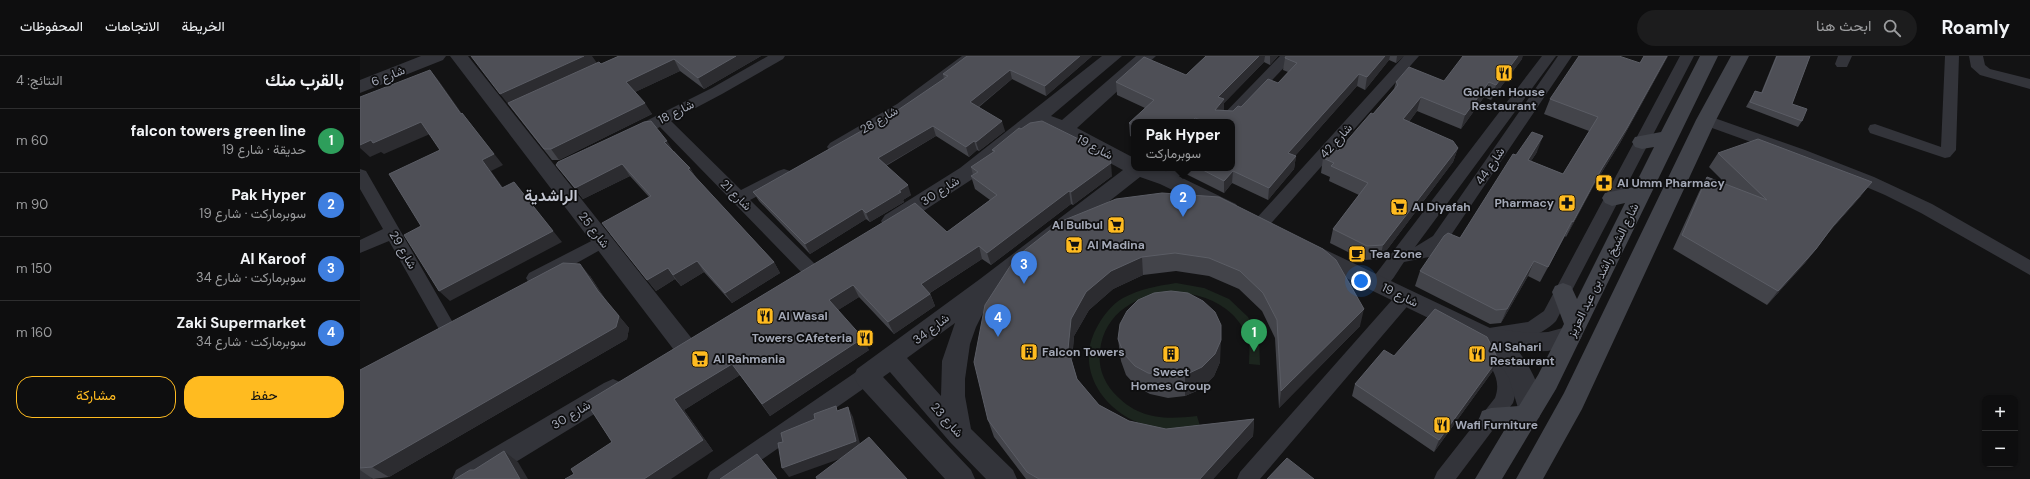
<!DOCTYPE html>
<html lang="ar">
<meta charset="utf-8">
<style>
:root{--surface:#0e0e0f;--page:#1c1c1d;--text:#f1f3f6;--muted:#9b9c9e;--line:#2e2e2f;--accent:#ffbb20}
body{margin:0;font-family:"DM Sans",Vazirmatn,sans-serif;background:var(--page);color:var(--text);direction:rtl}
.controls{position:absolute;right:12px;bottom:12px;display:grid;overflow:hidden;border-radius:8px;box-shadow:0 1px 3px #0004}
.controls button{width:36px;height:36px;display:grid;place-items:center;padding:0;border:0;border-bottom:1px solid var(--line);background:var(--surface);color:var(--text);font:20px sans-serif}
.you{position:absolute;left:1001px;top:225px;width:14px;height:14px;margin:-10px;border:3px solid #fff;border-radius:50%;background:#1a73e8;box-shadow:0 0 0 6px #1a73e833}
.badge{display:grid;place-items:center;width:26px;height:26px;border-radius:50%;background:var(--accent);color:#fff;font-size:13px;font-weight:700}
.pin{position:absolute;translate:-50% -33px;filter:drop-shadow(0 1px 2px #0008)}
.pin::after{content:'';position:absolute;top:21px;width:14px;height:12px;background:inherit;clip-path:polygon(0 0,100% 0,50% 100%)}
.popup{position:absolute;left:771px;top:63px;width:104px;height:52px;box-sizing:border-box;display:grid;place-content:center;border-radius:8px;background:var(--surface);filter:drop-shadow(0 1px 3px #0005);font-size:13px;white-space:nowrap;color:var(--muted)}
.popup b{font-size:15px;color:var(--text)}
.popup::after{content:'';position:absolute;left:50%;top:100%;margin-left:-8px;border:8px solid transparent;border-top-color:var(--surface)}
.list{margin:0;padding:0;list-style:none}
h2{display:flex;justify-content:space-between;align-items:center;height:52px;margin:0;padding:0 16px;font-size:17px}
h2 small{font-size:13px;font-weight:400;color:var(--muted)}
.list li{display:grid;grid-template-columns:26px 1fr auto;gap:12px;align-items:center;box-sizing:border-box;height:64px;padding:0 16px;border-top:1px solid var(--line)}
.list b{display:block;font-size:15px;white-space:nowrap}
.list p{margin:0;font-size:13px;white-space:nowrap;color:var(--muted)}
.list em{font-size:13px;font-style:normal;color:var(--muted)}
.actions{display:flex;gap:8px;padding:12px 16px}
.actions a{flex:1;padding:9px 0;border:1px solid var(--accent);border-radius:16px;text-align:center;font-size:14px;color:var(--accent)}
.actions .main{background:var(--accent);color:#111}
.icon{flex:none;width:22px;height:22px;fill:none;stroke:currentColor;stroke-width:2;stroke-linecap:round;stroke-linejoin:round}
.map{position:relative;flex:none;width:1670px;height:423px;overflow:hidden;direction:ltr}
header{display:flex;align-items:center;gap:24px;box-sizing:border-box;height:56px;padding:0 20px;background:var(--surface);border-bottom:1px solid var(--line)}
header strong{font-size:19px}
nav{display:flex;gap:22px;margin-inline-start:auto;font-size:14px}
.search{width:280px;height:36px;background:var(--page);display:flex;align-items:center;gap:10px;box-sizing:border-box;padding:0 14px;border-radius:22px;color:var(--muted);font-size:15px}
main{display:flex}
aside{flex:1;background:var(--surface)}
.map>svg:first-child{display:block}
</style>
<header>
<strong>Roamly</strong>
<div class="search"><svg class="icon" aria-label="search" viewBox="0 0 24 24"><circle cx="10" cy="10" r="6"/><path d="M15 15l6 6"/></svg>ابحث هنا</div>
<nav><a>الخريطة</a><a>الاتجاهات</a><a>المحفوظات</a></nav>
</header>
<main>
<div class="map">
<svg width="1670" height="423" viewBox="0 0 1670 423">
<rect width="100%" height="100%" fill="#131314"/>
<!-- green -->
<path fill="#1c251e" d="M816,227l28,5 25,11 19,18 11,23 1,25 -11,-1c0,-7 1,-15 0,-22 -2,-10 -10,-21 -17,-28 -40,-38 -126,-25 -132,37 -2,15 3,29 13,41 24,27 50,28 84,24l3,10c-10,1 -23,4 -33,3 -9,-2 -22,-3 -30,-7 -36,-15 -61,-55 -41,-93 6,-12 15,-24 27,-31 17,-9 34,-12 53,-15z"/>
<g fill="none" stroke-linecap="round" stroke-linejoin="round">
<!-- minor -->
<path fill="#33343a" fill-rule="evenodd" d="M408,0h17l-2,3 -61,35 -51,27 70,69 37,-19 6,-2 6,2 2,4 -2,4 -40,21 67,66 3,5 -3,5 -6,2 -6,-2 -145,-149 -27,12 -5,-1 -2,-4 2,-4 84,-42z
M602,0h16l-71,54 -67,41 -5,1 -5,-1 -3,-4 3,-4 67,-39z
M920,0h15l-63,66h-16z
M1044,0h15l-153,173 -6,2 -6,-2 -2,-4 2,-4z
M1182,0h14l-141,191 18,-11 125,-180h14l-127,188 -16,13 -25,5c-8,11 -17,32 -32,27l-3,-5 3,-5z
M1320,0h14l-138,265c-15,16 -46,25 -67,17l-3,-5 3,-5 39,-6 16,-11z
M1478,0h14l-5,11h-10l-2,-3z
M1585,0h14l-3,94 -6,7 -5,1 -75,-25 -2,-4 2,-4 5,-1 66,23z
M1609,0h14l2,9 5,4 40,10v10l-50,-14 -9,-8z
M1346,59l99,35 69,27 58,27 98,56v15l-109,-62 -36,-18 -68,-29 -116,-42 -2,-4 2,-4z
M809,112h17c-6,9 -14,18 -25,15l-2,-4z
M0,113l6,2 86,150 3,5 -3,5 -6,2 -6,-2 -51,-90 -29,12v-13l23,-11 -23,-40z
M243,179l6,2 2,4 -2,4 -68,38 -6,2 -6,-2 -3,-5 3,-5z
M1045,234l6,2 3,5 -3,5 -151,177h-23l3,-7 159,-180z
M1132,289c21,8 28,39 21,58l-57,76h-22l3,-7 58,-74c7,-19 -4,-29 -12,-45l3,-5z
M506,312l7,2 2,6 -2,6 -139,97h-27l3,-7 149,-102z
M0,409l7,2 5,12h-12z"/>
<!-- tertiary -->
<path fill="#33343a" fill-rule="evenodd" d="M61,0h25l-3,4 -83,33v-13z
M90,0h18l225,284 4,7 -4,7 -8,3 -8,-3z
M742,0h20l-71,60 11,4 74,-64h20l-79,72 57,30v10h23l17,6 62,30 3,5 -3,5 -7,3 -7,-3 -62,-30 -20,-7 -147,116 -17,34 -6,17 -5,35v17l6,33 42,41 4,9h-31l-36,-37 -60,-70 -7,5 88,93 4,9h-30l-88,-96 -3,-7 3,-7 123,-90 143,-109c-14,-8 -76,-38 -81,-47l-68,55 -75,49 -7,2 -7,-2 -4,-6 4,-6 75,-47zM595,267l-13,38 -1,35 -34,-38z
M951,187l179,85 37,5 21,-1 22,-6 8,3 4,7 -4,7 -30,8 -29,1c12,16 29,46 20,66l-9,3 -9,-3 -12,-40 -11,-17 -14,-16 -181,-88 -3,-6 3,-6z
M253,323l9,4 3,7 -3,7 -134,82h-36l4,-9 148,-87z"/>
<!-- secondary -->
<path fill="#41434a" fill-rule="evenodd" d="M1340,0h18l-162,333 -54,90h-27l30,-50 -14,1 -9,-3 -3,-8 3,-8 9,-3 28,-2 19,-31 26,-51 -12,-32 3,-6 8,-3 8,3 6,13 48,-96 -13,3 -7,-3 -3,-5 3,-5 29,-6 20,-40 -12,2 -7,-2 -3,-5 3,-5 26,-5z
M1371,0h18l-33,64 -134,289 -39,70h-27l48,-86 132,-273z"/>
</g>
<!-- wall -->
<path fill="#43444a" d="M259,0h142l-57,33 -24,-18 -45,21 17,22 -93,46h-7l-44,-56 89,-41 4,1z
M607,0h125l-46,40 -34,-17 -33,28 26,24 -26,20 -2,-1 -8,7 -33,-21 -50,30 25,29 -8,5 1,2 -34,20 -4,-3 -56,35 -51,-53 -6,-9 142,-80 49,-33 -1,-5z
M846,0h72l-8,9 -6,-3 -40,41v8h9l8,-4 37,-24 10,-11 -5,-2 2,-12 1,-2h118l-8,7 -7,-3 -24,30 -8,-4 -62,70h1l-2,13 -26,31 -36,-17 -8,10 -38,-19v-6h46v-46h-98v16l-4,-2 -1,-13 16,-15 -28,-13 -1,-13 70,-7z
M1284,0h24l-48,87 -26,42 -28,52 -1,-1 -25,46 -12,-6 -27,47 -11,1 -75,-38 5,-15 40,-33 56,-83 21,-3 -6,9 32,13 26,-43 -45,-17 6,-15 90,-36z
M1416,0h34l-18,48 10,17 -4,6 -52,-20 9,-16 6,2z
M1162,3l-31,41 -7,-3 -23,32 -44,-18 -8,11 49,26 -5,14 -73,97 -16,1 -34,-17 3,-14 26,-34 -30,-14 1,-4 -9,-4 2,-15 15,-7 35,-37 21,-25 2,-7 48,-1z
M632,94l120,26 -39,29 -2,-1 -80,61 -9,-6 -52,34 5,13 -41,28 -35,-37 -21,13 31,40 -99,66 -30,-41 -56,35 29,41 -139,23 38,-32 -26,-40 361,-170 43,-32 -15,-11 -4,-13 2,-1 -2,-8 22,-15z
M314,95l16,17 6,10 78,84 6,11 -48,30 -28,-31 -23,14 -6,-7 -19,12 -46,-57 39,-37 -19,-21 -47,23 -27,-34z
M1358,97l143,43 -32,36 -24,31 -38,42 -94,-56 26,-57 8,-15 20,8 -18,-18z
M756,143l244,127 -81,82 -4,-70 -13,-27 -23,-22 -30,-13 -33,-5 -33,4 -30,14 -24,21 -15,26 -2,25 5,18 22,26 30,16 37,8 88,-10 -1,17 -40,43h-187l-32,-42 -6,-17z
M230,220l17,26 22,26 -2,11 -238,138 -16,2 -13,-9v-100z
M758,283l102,23 -6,14 -13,13 -16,7 -17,2 -18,-4 -13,-7 -11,-12 -5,-14z
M1034,300l104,3 -6,13 -58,80 -82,-56 3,-12z"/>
<!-- shaded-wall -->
<path fill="#2c2c30" d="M224,0h8l5,7 -89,41 -8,-10z
M376,0h25l-57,33 -6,-11z
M720,0h12l-46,40 -1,-10z
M899,0h6l-1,6 -40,41v9l-9,-2 3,-13z
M910,0h8l-8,9z
M1025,0h5l-1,4 -24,30 2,-13z
M1037,0h7l-8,7z
M1158,0h5l-1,3 -31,41 5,-15z
M1307,0h1l-48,87 -26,42 -28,52 7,-15 28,-52z
M314,3l6,12 -47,22 -7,-11z
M70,14l9,11 31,44 -9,-11z
M650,14l2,9 -39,32 -3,-9z
M999,18l-2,12 -70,79 1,-12z
M1129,26l-5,15 -23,32 4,-14z
M1061,41l-4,14 -17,23 3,-15z
M285,47l7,11 -93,46 -8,-11z
M102,57l41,52 -12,6 20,28 -9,-11 -20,-28z
M835,62v4h-4z
M642,65l3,10 -26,20 -3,-9z
M61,66l9,12 -46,20 -3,-2 -11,5 -10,-9v-4z
M573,70l3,10 -55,32 -3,-10z
M1183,80l-6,16 -15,23 6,-15z
M307,85l7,11 -10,-10z
M614,85l3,9 -8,7 -3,-10z
M1098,92l-5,14 -73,97 3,-14z
M936,100l-2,13 -26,31 1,-12z
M751,107l1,13 -39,29 -2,-13z
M262,108l8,12 -47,23 -8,-11z
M330,112l7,11 -9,-10z
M873,115l-1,12 -8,10v-12z
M154,126l48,60 -112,59 -11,-10z
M1512,126l-11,14 -39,44 11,-14z
M548,129l3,10 -8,5 1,2 -34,20 -4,-9z
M709,135l2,13 -80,61 -4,-12z
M502,153l4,10 -56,35 -5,-10z
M1212,165l-7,15 -25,46 8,-15z
M619,190l3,13 -57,37 -4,-12z
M1456,193l-11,14 -38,42 11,-14z
M782,201l1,18 -30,14 -24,21 -15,26 -3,30 -3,-17 3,-30 15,-27 25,-21z
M337,205l7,11 -23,14 -8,-11z
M1174,205l-6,15 -27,47 6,-14z
M414,206l6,11 -48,30 -7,-10z
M220,208l10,12 18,27 -10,-12z
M308,212l7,11 -19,12 -9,-11z
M493,229l6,12 -24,15 -6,-12z
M570,238l5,12 -41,28 -6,-12z
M1004,253l-4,17 -81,82 2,-17z
M259,260l10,12 -2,11 -238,138 -17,-10z
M503,282l6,12 -99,66 -8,-12z
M861,284l-1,22 -6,14 -13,13 -16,7v-21z
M1138,303l-6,13 -58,80 5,-12z
M372,308l8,11 -56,35 29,41 -42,28h-27l30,-80z
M488,351l5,10 9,34 -73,26 -7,-9z
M894,363l-1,17 -40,43h-13z
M144,395l14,11 10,17h-8z"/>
<!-- building -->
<path fill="#4e4f56" stroke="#5b5d65" d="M111,0h113l-84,38z
M259,0h117l-38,22 -24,-19 -48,23 19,21 -94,46h-7l-36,-46 91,-41 2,2z
M607,0h113l-35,30 -35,-16 -40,32 32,19 -26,21 -2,-1 -8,6 -33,-21 -55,32 30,27 -9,6 2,1 -35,21 -4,-4 -57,35 -52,-52 142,-80 53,-36 -5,-2z
M846,0h53l-41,41 6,2 -9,11 18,1 5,-5 3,1 27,-28 10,4 19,-20 -12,-5 1,-2h99l-18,21 -8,-3 -71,79 8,3 -27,32 -36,-17 -9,10 -25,-13h33v-46h-26l-11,-4 -4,4h-57v4l-5,-3 25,-23 -38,-18 28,-25 42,18z
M1103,0h55l-22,29 -7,-3 -24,33 -44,-18 -18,22 50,22 5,7 -75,97 -16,1 -34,-17 35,-46 -37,-17 3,-3 -11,-5 9,-10 6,3 33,-38 2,1 25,-29 -2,-3 13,-15 35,14z
M1219,0h40l21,7 4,-7h23l-40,72 -26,42 -28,52 -1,-1 -24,46 -14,-6 -27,48 -11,1 -76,-39 24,-35 4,-3 12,5 53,-84 3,1 16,-23 11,4 -15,24 35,14 35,-57 -48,-18z
M1417,0h33l-18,48 15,5 -5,12 -52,-19 5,-11 7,2z
M70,14l31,44 1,-1 32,41 -12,6 20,28 12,-6 39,49 -114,60 -35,-56 17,-9 -32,-52 51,-24 -19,-28 -48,21 -2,-3 -11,5v-48z
M291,65l16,20 -3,1 26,26 -2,1 86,93 -49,31 -28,-32 -24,14 -5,-7 -21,12 -45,-57 49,-27 -29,-32 -47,24 -19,-23 2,-3 86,-40z
M682,65l67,33 2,9 -40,29 -2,-1 -82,62 -8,-7 -58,38 9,10 -42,28 -35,-37 -24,15 34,38 -101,66 -30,-40 -58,35 29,41 -59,39h-79l9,-5 -3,-5 41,-27 -26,-40 329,-199 32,29 50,-37 -26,-19 7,-4 -7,-5 24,-16 -3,-1 27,-22 2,1 9,-6z
M1398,83l114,43 -39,44 -17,23 -38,42 -96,-56 25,-58 60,23 -49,-47z
M802,137l57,4 104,52 13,11 28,49 -83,82 -4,-71 -14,-27 -23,-22 -31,-13 -34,-5 -33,4 -31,14 -25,21 -15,27 -3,30 9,30 22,26 30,16 37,8 88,-10 -54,60h-161l-12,-7 -39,-52 -14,-58 11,-57 31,-48 46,-36 54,-22z
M203,207l17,1 18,27 21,25 -3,11 -244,140 -12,1v-98z
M811,235l17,2 15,8 12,11 6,13v15l-6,14 -13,13 -17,8 -18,1 -19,-3 -13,-7 -11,-12 -6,-15 2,-15 7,-13 11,-11 16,-7z
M1075,253l52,28 11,22 -59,81 -84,-56 29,-34 10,6z
M476,350l1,5 11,-4 8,34 -74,27 -4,-25 5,-1 -2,-9 34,-14 -1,-5z
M509,381l38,42h-90l-1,-2z
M144,395l16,28h-65l15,-9h4z
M397,398l20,25h-57z
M927,402l27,21h-47z"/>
<!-- icons -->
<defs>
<symbol id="restaurant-square" viewBox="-11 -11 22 22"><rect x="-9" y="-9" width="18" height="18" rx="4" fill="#ffbb20" stroke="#0e0e0f"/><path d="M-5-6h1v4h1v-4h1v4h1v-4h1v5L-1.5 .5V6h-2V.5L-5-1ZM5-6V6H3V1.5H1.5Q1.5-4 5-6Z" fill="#111"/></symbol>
<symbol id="pharmacy-square" viewBox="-11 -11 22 22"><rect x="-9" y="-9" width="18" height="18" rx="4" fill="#ffbb20" stroke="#0e0e0f"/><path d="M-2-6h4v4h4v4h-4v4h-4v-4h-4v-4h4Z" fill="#111"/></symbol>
<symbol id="supermarket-square" viewBox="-11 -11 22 22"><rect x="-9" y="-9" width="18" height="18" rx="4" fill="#ffbb20" stroke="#0e0e0f"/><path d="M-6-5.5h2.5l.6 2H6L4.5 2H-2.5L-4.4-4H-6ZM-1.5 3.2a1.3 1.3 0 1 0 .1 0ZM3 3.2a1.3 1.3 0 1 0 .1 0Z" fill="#111"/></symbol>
<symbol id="cafe-square" viewBox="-11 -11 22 22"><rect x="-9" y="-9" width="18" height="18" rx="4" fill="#ffbb20" stroke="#0e0e0f"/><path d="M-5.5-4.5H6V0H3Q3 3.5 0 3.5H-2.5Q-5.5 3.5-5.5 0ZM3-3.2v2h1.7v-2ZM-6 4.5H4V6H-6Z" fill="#111"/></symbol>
<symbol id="building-square" viewBox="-11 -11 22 22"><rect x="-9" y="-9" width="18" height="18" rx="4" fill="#ffbb20" stroke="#0e0e0f"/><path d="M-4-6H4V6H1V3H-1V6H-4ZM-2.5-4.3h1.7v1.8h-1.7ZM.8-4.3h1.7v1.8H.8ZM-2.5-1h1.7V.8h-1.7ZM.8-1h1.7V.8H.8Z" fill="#111"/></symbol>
</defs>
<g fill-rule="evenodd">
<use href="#restaurant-square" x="1134" y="7" width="20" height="20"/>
<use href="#pharmacy-square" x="1234" y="117" width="20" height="20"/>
<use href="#pharmacy-square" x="1197" y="137" width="20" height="20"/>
<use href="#supermarket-square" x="1029" y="141" width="20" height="20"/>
<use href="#supermarket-square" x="746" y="159" width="20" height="20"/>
<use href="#supermarket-square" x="704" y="179" width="20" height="20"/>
<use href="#cafe-square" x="987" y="188" width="20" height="20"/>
<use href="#restaurant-square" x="395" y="250" width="20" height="20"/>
<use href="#restaurant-square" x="495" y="272" width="20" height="20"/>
<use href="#building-square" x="659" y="286" width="20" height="20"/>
<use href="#building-square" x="801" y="288" width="20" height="20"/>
<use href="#restaurant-square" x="1107" y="288" width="20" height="20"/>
<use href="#supermarket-square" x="330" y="293" width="20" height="20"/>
<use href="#restaurant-square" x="1072" y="359" width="20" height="20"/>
</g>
<g text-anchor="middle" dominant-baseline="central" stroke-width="3.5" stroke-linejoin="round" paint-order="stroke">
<!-- street labels -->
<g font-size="12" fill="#a3a8b6" stroke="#0e0e0f">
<text transform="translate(28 20) rotate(-22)">شارع 6</text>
<text transform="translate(316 56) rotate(-27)">شارع 18</text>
<text transform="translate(519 64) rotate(-31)">شارع 28</text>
<text transform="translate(976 85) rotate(-48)">شارع 42</text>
<text transform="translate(735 91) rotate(28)">شارع 19</text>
<text transform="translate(1130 110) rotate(-56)">شارع 44</text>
<text transform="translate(580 135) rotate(-33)">شارع 30</text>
<text transform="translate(376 139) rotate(45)">شارع 21</text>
<text transform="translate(234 174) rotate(52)">شارع 25</text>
<text transform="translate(43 194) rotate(60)">شارع 29</text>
<text transform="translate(1243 214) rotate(-64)">شارع الشيخ راشد بن عبد العزيز</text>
<text transform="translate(1040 239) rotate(26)">شارع 19</text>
<text transform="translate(571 273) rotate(-37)">شارع 34</text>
<text transform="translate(211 359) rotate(-31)">شارع 30</text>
<text transform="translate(587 364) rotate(48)">شارع 23</text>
</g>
<!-- poi labels -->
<g font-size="12" font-weight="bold" fill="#a3a8b6" stroke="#0e0e0f" text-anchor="start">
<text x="1144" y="36" text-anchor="middle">Golden House<tspan x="1144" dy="14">Restaurant</tspan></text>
<text x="1257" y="127">Al Umm Pharmacy</text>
<text x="1194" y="147" text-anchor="end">Pharmacy</text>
<text x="1052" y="151">Al Diyafah</text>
<text x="743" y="169" text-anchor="end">Al Bulbul</text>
<text x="727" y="189">Al Madina</text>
<text x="1010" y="198">Tea Zone</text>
<text x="418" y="260">Al Wasal</text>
<text x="492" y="282" text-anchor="end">Towers CAfeteria</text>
<text x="1130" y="291">Al Sahari<tspan x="1130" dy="14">Restaurant</tspan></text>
<text x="682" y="296">Falcon Towers</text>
<text x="353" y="303">Al Rahmania</text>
<text x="811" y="316" text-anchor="middle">Sweet<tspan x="811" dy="14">Homes Group</tspan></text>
<text x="1095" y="369">Wafi Furniture</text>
</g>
<!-- district labels -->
<g font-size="16" font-weight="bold" fill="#c4c7d2" stroke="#0e0e0f">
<text x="191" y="139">الراشدية</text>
</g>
</g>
</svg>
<div class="controls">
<button>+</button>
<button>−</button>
</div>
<div class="you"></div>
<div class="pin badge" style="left:894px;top:296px;background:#2e9e5b">1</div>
<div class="pin badge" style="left:823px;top:161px;background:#3f7fe0">2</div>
<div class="popup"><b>Pak Hyper</b>سوبرماركت</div>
<div class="pin badge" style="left:664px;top:228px;background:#3f7fe0">3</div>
<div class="pin badge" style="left:638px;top:281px;background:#3f7fe0">4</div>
</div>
<aside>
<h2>بالقرب منك<small>النتائج: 4</small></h2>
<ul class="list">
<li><span class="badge" style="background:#2e9e5b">1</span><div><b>falcon towers green line</b><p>حديقة · شارع 19</p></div><em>60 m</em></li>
<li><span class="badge" style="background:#3f7fe0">2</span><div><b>Pak Hyper</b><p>سوبرماركت · شارع 19</p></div><em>90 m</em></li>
<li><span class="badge" style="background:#3f7fe0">3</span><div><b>Al Karoof</b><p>سوبرماركت · شارع 34</p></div><em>150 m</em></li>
<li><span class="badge" style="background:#3f7fe0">4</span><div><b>Zaki Supermarket</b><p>سوبرماركت · شارع 34</p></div><em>160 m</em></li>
</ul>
<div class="actions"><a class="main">حفظ</a><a>مشاركة</a></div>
</aside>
</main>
